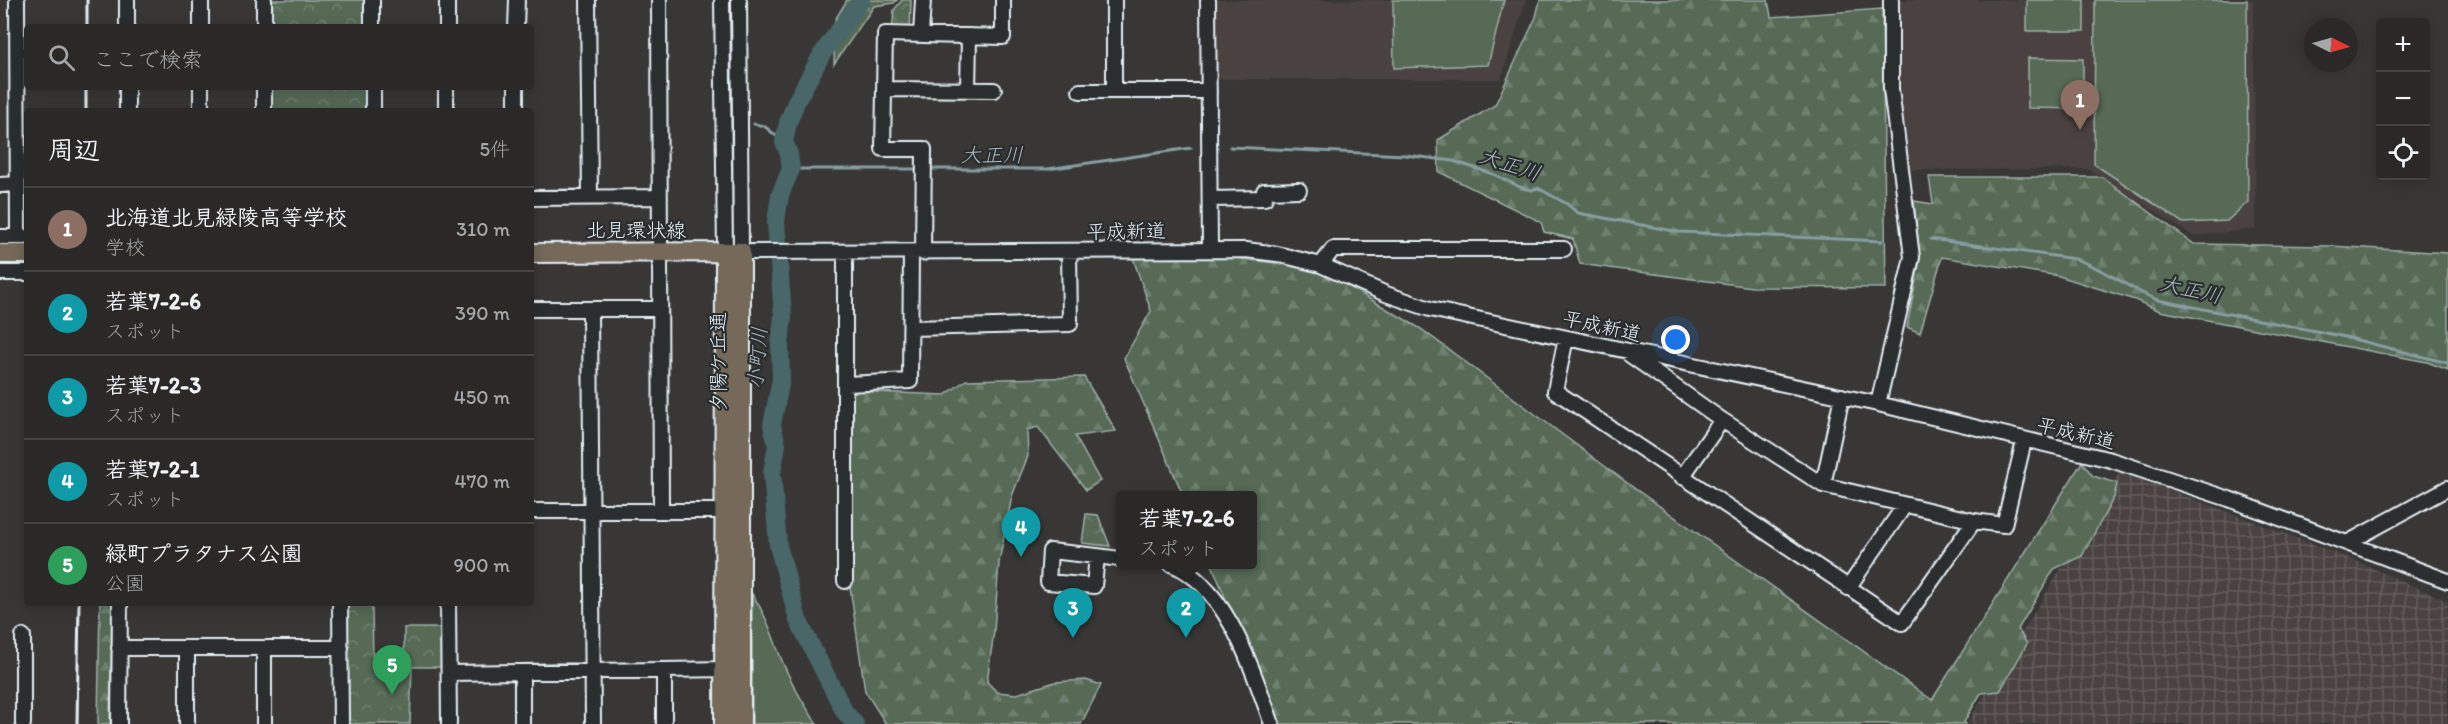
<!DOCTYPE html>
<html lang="ja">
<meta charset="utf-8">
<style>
:root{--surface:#2a2928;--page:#323130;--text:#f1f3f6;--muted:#a5a6a8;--line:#464545;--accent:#ff9aa2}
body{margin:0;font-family:Itim,"Klee One",sans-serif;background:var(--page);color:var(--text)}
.controls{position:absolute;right:18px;top:18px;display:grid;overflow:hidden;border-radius:6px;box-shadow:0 3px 15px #0003}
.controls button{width:54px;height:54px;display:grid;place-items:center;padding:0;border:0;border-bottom:2px solid var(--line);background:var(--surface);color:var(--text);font:30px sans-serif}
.compass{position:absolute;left:2304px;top:18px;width:54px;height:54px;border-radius:50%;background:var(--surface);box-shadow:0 3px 15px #0003;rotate:95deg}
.you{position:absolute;left:1676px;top:340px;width:21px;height:21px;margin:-15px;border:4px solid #fff;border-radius:50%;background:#1a73e8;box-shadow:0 0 0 9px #1a73e833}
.badge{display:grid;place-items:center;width:39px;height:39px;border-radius:50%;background:var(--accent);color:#fff;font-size:20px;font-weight:700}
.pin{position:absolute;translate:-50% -50px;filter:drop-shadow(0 2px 3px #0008)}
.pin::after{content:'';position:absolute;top:32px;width:21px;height:18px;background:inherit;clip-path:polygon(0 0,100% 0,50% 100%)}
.popup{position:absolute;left:1116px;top:491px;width:141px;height:78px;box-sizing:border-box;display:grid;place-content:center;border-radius:6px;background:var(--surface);filter:drop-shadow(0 2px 4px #0005);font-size:20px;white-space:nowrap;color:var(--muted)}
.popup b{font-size:22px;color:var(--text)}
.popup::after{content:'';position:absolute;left:50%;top:100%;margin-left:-12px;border:12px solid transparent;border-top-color:var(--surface)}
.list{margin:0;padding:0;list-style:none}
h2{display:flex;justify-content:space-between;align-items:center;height:78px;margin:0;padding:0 24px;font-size:26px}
h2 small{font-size:20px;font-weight:400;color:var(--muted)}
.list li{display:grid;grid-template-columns:39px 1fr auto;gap:18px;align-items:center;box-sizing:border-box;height:84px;padding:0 24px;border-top:2px solid var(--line)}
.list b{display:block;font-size:22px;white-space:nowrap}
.list p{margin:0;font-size:20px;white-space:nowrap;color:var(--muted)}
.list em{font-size:20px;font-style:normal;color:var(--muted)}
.icon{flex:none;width:33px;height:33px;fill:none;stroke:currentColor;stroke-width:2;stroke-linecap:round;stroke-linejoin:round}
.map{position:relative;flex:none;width:2448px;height:724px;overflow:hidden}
.search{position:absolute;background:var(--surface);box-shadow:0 3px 15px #0003;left:24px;top:24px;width:510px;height:66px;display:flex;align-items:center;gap:15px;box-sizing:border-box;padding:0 21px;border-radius:6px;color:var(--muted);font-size:22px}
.panel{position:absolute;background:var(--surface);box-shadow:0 3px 15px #0003;left:24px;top:108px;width:510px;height:498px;border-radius:6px}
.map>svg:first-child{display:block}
</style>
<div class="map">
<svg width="2448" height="724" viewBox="0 0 2448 724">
<defs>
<pattern id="industrial-grid" width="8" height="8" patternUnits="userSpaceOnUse" patternTransform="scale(1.5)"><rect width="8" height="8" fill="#484240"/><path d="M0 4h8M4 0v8" fill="none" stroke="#625e5c"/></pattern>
<pattern id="forest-firs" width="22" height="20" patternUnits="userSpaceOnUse" patternTransform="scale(1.5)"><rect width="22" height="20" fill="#566b56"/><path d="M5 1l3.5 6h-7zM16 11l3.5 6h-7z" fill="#6e816f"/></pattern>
<pattern id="park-crowns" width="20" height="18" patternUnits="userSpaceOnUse" patternTransform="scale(1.5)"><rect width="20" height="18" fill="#566b56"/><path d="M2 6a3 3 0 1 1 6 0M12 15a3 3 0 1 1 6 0" fill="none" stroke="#6e816f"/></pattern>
</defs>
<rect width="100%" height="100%" fill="#383736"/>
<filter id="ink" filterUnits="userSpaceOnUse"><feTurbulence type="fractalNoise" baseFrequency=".0167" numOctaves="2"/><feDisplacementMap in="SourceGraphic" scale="12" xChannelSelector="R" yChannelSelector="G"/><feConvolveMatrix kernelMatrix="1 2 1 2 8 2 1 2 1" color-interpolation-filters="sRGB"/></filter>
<g filter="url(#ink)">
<!-- built -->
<path fill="#484240" d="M1209,0h317l-25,79h-292z
M1898,0h355l3,229 -63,7 -105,-67 -177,1 -12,-80z"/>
<!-- industrial -->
<path fill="url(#industrial-grid)" d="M2120,471l224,85 104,45v123h-477l-3,-2z"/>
<!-- grass -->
<path fill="#566b56" stroke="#9faea7" stroke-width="1.5" d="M1393,0h111l-16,65 -94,3z
M2027,0h57v31h-57z
M2095,0h152l1,202 -21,19 -44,2 -89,-59z
M2028,58l55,1v50l-55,-1z
M752,594c15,22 20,41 29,64 9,23 22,45 36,66h-65z"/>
<!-- forest -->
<path fill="url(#forest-firs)" stroke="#9faea7" stroke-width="1.5" d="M847,0h50l-3,3 -20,3 -40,58 1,-44z
M1540,0h228l3,17 111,-8 4,279 -134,-1 -172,-23 -7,-25 -29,-7 -3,-10 -102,-50 -1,-32 57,-35 41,-88z
M1929,177h173l92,67 136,2 118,7v117l-21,-8 -267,-51 -25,-11 -76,-24 -117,-19 -22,76 -13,-6 13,-68 -6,-58 19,3z
M1226,257l91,11 104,61 213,159 298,212 150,-238 11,14 24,7 -3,14 -32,59 -28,13 -36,60 9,15 -27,47 -19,2 -17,29 2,2h-689l-65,-159 40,-1v-68l-69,-1 -59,-137 27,-47 -18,-53z
M1084,377l32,54 -41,5 25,45 -14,9 -48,-63 -11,3 1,26 -16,40 -13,66 -5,69 -7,51 10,10 20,2 38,-12 31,-2 15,5 -20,39h-195l-21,-33 -15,-104 2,-196 93,4 21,-15z
M100,603h12l-2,121h-12z"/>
<!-- park -->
<path fill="url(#park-crowns)" stroke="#9faea7" stroke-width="1.5" d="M269,0h98v27h-98z
M902,0h9l-1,32h-18l2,-22z
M271,87h96v24h-96z
M1086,514l12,1 12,31 -28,-3z
M345,603h27l1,63h31v-38h39v39h-31l-2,57h-65z"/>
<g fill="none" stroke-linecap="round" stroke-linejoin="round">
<!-- stream -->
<path stroke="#889ea2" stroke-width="3" d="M754,124l10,2 20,16
M1230,147l175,8 48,6 40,13 27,13 11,3 7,-2 29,16 11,9 101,19 203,9
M791,169h130
M928,169h120l143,-21
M1931,239l144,20c30,9 54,31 83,41l183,36 107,27"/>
<!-- river -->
<path stroke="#486669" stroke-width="18" d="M855,724l-11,-13 -46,-91 -20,-75 -6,-72 5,-28 -5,-20 9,-46 -1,-34 3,-29 -7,-94 4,-27 11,-26 -2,-15 -5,-12 4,-19 8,-21 26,-48 39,-54"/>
<defs>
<path id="minor" d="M17,0l1,237
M201,0v27
M264,0v27
M372,0v27
M588,0l2,197
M659,0l2,511
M722,0l3,252
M739,0l2,252 505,-2 31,4 44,11 65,29 44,15 448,95 233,56 118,39 219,82
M1208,0l2,249
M127,27v-27
M447,27v-27
M516,27l1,-27
M921,35l2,-35
M201,87v24
M264,87v24
M373,87v24
M884,89l110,1
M968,90l1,-54
M1080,91h129
M1114,91v-91
M127,111v-24
M446,111v-24
M516,111v-24
M0,185l17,-1
M531,198l129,-1
M1210,199l55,-1 -1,-7 35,-1
M0,237h25
M845,253v328
M923,253l1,-104h-41l2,-115 118,3v-37
M1321,265l12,-16h231
M0,273h27
M531,309h129
M590,309l3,415
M911,328l159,-4 -1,-73
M1566,338l-11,53 347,232 72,-102
M1630,355l92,65 101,65 151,36 30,4 20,-84
M846,384l64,-3 1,-128
M1878,404l34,-147 -21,-168v-89
M1682,477l40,-57
M1823,485l19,-89
M531,511h201
M2349,542l99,-54
M1050,551l47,5 -3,30 -46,-4z
M1097,556l23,3
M1171,564c56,21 82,108 101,160
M1848,588l57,-83
M340,603l1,121
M448,603l1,121
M119,648h222
M187,648v76
M522,672v52
M449,673l284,-4
M23,724v-88
M119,724l1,-121
M264,724v-76
M664,724v-54"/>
<path id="major" d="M531,253l210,-1v472
M0,254h27
M724,724l1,-472"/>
</defs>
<!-- minor casing -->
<use href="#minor" stroke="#e8f1f8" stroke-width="18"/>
<!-- major casing -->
<use href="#major" stroke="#e8f1f8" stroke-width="22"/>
<!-- minor -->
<use href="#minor" stroke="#2a2d2e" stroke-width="14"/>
<!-- major -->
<use href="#major" stroke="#746a5a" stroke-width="18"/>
<!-- rail -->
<path stroke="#e8f1f8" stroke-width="3" d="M87,27v-27
M86,111v-24
M77,724l2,-121"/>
</g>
</g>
<g text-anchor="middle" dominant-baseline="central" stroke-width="4.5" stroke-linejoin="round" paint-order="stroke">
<!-- street labels -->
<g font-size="20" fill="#e8f1f8" stroke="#2a2d2e">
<text x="636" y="230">北見環状線</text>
<text transform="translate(1126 231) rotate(-1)">平成新道</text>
<text transform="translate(1602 326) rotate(12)">平成新道</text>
<text transform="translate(718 362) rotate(-90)">夕陽ケ丘通</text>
<text transform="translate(2076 433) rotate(13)">平成新道</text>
</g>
<!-- water labels -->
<g font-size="21" font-style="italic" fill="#a8b9bf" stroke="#2a2d2e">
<text x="992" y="154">大正川</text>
<text transform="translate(1510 164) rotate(18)">大正川</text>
<text transform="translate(2191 289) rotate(13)">大正川</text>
<text transform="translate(757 358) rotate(-86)">小町川</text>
</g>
</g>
</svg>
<div class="controls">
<button>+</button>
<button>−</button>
<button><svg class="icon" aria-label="locate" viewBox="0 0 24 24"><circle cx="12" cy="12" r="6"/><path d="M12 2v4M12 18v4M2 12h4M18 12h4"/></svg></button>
</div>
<svg class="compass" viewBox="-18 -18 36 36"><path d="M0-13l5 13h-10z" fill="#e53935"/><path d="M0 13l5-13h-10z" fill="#a5a6a8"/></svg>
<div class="you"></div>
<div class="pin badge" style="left:2080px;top:130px;background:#8d6e63">1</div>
<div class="pin badge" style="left:1186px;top:638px;background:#0f9aa8">2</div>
<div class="popup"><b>若葉7-2-6</b>スポット</div>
<div class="pin badge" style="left:1073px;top:638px;background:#0f9aa8">3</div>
<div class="pin badge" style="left:1021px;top:557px;background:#0f9aa8">4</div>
<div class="pin badge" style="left:392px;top:695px;background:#2e9e5b">5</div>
<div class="search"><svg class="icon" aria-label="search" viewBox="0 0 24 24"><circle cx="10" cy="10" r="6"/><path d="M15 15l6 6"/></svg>ここで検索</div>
<section class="panel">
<h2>周辺<small>5件</small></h2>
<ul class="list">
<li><span class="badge" style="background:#8d6e63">1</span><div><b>北海道北見緑陵高等学校</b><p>学校</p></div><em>310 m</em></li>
<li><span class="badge" style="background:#0f9aa8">2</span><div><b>若葉7-2-6</b><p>スポット</p></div><em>390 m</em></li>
<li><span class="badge" style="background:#0f9aa8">3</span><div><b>若葉7-2-3</b><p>スポット</p></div><em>450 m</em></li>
<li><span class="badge" style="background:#0f9aa8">4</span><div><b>若葉7-2-1</b><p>スポット</p></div><em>470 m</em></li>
<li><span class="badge" style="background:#2e9e5b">5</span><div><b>緑町プラタナス公園</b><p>公園</p></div><em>900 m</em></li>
</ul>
</section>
</div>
